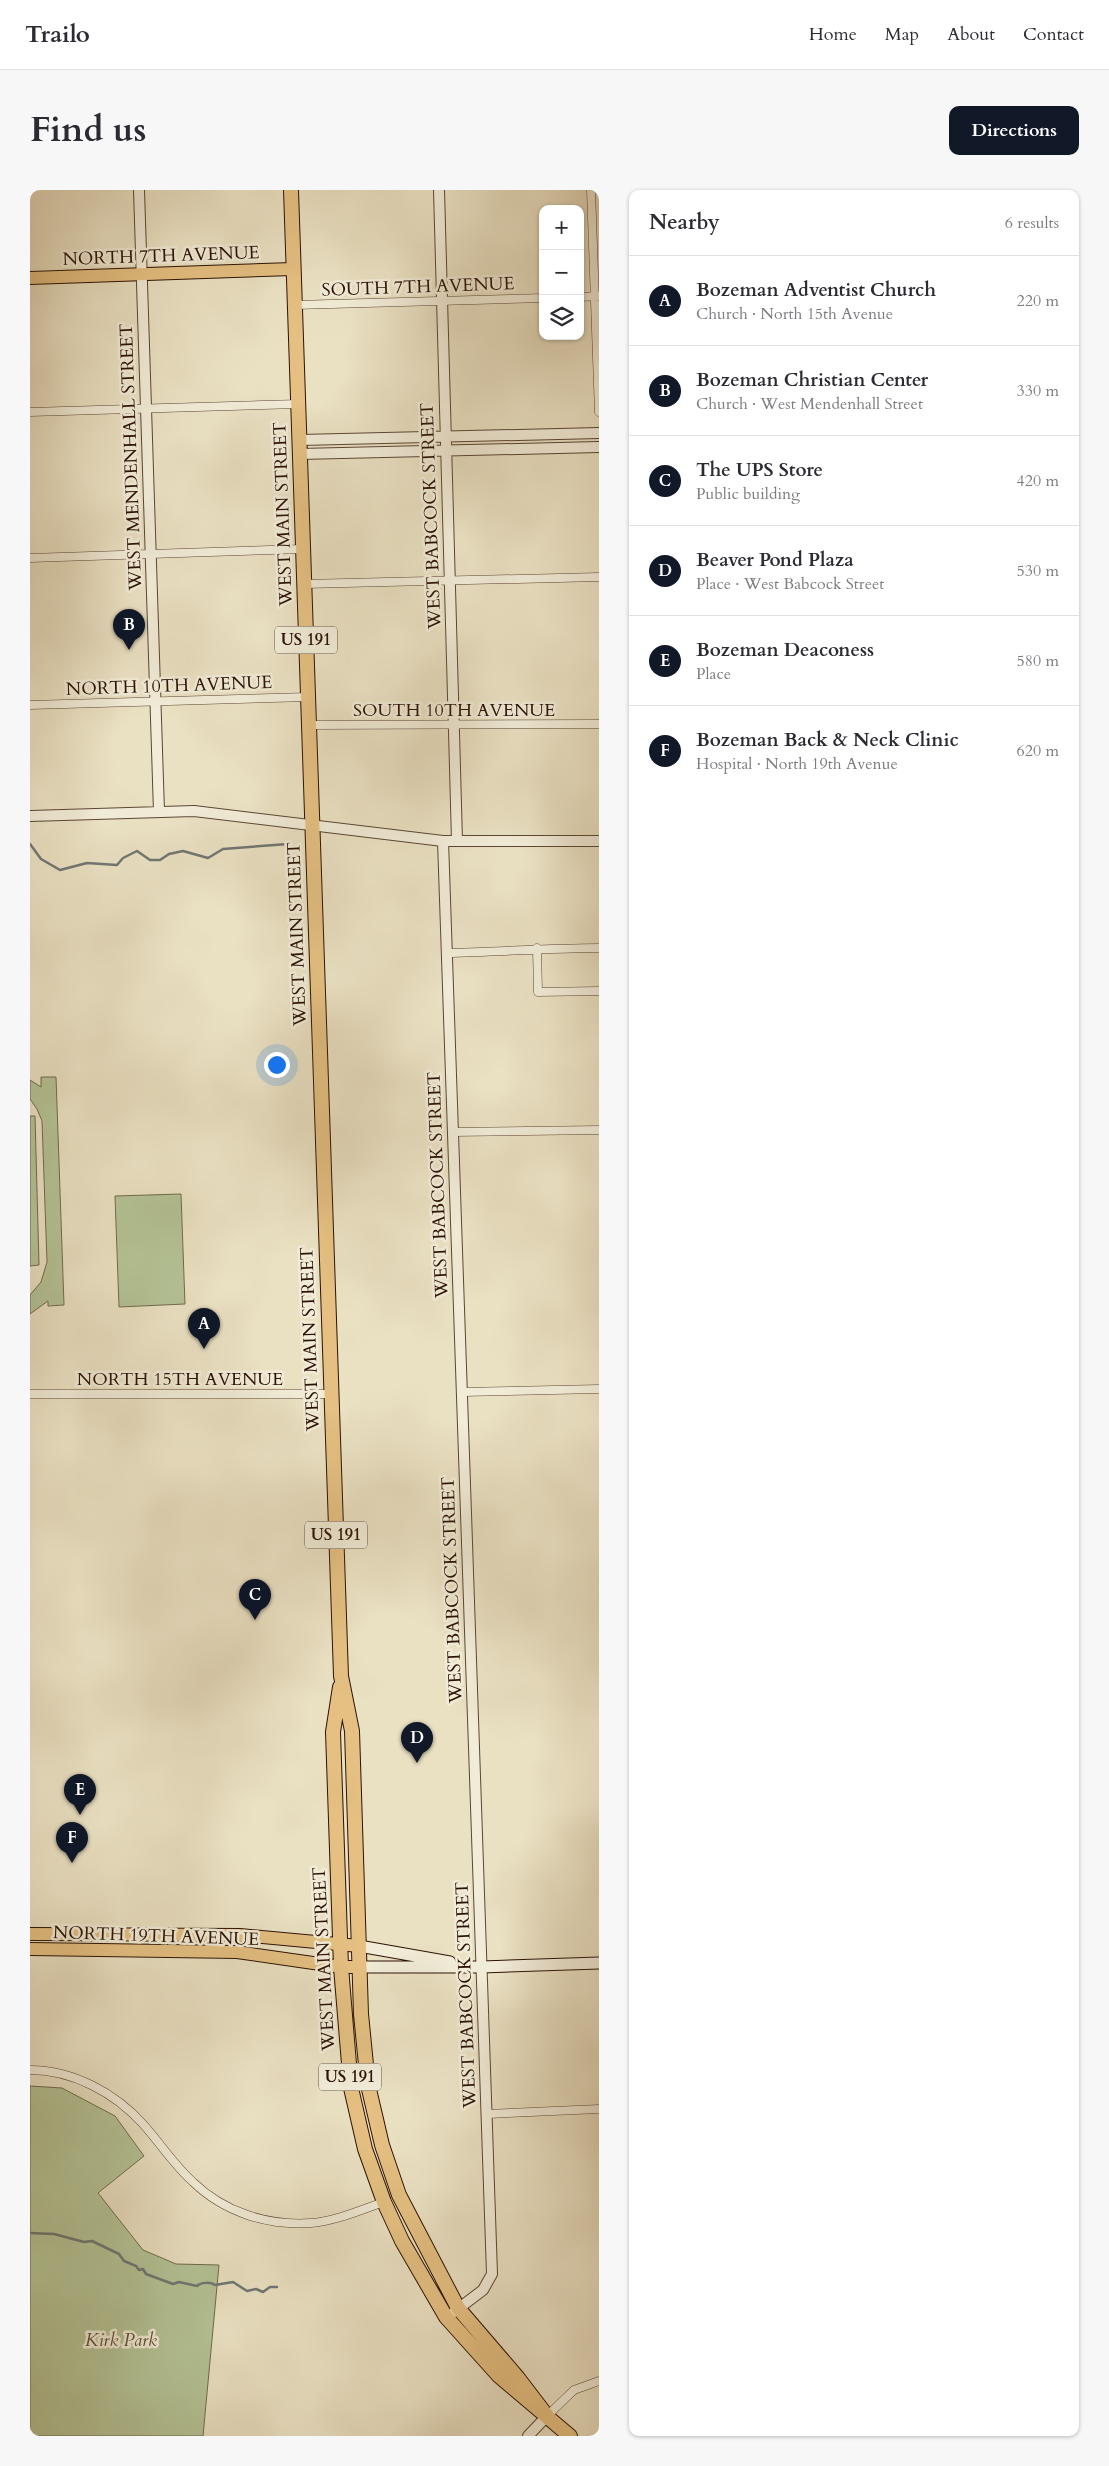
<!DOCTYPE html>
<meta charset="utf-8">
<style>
:root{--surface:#fff;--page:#f7f7f7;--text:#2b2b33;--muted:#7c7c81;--line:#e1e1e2;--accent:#111827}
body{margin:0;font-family:Cardo,serif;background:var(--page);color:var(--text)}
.controls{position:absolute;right:15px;top:15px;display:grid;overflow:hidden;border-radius:10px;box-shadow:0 1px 4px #0004}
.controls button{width:45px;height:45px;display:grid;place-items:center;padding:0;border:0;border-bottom:1px solid var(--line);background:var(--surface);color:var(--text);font:25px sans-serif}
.you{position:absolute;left:246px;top:874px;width:18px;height:18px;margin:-12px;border:4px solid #fff;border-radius:50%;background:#1a73e8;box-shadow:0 0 0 8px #1a73e833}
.badge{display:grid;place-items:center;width:32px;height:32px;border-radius:50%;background:var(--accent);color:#fff;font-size:16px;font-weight:700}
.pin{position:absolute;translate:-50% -41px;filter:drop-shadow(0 1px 2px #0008)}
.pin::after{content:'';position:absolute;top:26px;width:18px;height:15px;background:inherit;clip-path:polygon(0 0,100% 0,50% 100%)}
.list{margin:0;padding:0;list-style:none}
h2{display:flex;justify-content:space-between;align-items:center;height:65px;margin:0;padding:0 20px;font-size:21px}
h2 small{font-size:16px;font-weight:400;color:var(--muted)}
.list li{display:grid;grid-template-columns:32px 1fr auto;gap:15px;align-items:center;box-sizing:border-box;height:90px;padding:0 20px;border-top:1px solid var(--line)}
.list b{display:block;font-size:19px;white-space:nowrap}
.list p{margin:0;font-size:16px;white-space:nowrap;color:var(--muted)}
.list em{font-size:16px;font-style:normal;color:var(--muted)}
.icon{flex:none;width:28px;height:28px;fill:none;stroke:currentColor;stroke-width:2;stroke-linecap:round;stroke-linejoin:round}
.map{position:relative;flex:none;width:569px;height:2246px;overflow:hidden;border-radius:10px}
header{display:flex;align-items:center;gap:30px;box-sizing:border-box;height:70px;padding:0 25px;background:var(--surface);border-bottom:1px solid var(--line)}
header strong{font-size:24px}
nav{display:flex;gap:28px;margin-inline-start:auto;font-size:18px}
.intro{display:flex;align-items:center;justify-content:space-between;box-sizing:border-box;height:120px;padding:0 30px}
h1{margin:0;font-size:35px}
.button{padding:12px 22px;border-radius:10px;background:var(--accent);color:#fff;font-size:18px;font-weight:700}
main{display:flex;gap:30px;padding:0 30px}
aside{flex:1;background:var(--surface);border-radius:10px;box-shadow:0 1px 4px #0004}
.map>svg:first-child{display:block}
</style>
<header>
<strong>Trailo</strong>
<nav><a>Home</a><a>Map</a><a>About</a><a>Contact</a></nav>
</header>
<div class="intro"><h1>Find us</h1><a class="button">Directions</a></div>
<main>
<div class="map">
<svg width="569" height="2246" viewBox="0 0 569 2246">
<rect width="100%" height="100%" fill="#eae1c3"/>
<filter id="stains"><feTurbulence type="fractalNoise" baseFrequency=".004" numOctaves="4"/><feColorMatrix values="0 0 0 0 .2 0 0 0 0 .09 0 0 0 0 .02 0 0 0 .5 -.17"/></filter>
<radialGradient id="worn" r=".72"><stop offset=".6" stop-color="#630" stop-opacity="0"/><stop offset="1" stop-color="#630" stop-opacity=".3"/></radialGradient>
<!-- green -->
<path fill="#b4c396" stroke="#706a4d" d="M11,887h15l8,228 -16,1v-5l-18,13v-19l11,-13 6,-20 -5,-141 -5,-12 -7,-10v-19l11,7z
M0,926h5l4,149 -9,1z
M151,1004l4,110 -66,3 -4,-111z
M0,1896l32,2 53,28 29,40 -46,37 45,57 33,14 43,1 -16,171h-173z"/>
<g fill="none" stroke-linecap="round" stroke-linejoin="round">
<!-- stream -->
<path stroke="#707774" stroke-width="2.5" d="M0,654l11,15 19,11 27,-7 30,2 6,-7 14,-7 13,9h10l9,-6 14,-3 25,7 15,-9 65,-5
M0,2043l24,1 30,8 8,-1 27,13 5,7 12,5 3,4 4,-1 3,5 27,10 6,-2 18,4c4,-4 14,-4 18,-1l18,-3 14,9 9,-2 7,3 7,-5h7"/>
<defs>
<path id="minor" d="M561,0l8,222
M550,107l19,-1
M265,115l248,-7
M0,222l269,-8
M0,368l273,-9
M274,394l295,-7
M0,515l278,-8
M279,535l290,-1
M507,758l1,44 61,-1
M416,763c52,-1 102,-5 153,-5
M423,942l146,-2
M432,1202l137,-3
M0,1204h300
M0,1880c43,0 85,23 113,54 17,19 31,41 50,58 31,30 74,44 118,41 25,-2 49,-13 73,-21
M457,1924l112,-5
M517,2226l27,-26 25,-9"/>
<path id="tertiary" d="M109,0l20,622
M409,0l18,651
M270,250l299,-7
M270,264l299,-7
M0,626l164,-5 249,30h156
M413,651l49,1433 -9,16 -29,22
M498,2246l19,-20"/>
<path id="secondary" d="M329,1756l91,16
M329,1777h123l117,-4"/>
<path id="primary" d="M0,88l263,-9
M0,1744l210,1 119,11
M0,1759l207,3 104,15h18"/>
<path id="trunk" d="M261,0l50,1486 11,55 9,283 7,71 14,60 17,50 59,113 60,70 29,38
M310,1497l-7,45 8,235 10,121 14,61 19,53 18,39 44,76 53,59 71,60"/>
</defs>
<!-- minor casing -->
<use href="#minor" stroke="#5c4634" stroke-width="9"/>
<!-- tertiary casing -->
<use href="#tertiary" stroke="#5c4634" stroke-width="12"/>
<!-- secondary casing -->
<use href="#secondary" stroke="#2c1204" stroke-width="13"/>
<!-- primary casing -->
<use href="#primary" stroke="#2c1204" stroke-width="14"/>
<!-- trunk casing -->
<use href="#trunk" stroke="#2c1204" stroke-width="16"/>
<!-- minor -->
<use href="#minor" stroke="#f1ecd8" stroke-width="8"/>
<!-- tertiary -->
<use href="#tertiary" stroke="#f1ecd8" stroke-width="10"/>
<!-- secondary -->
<use href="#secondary" stroke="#f1ecd8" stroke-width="11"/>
<!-- primary -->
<use href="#primary" stroke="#e5c082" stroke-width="12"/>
<!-- trunk -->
<use href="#trunk" stroke="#e5c082" stroke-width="14"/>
</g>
<g text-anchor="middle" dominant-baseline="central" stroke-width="5" stroke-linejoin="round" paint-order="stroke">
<!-- shield labels -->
<g fill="#f1ecd8" stroke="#675344" stroke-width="1">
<rect x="245" y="436.5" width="62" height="27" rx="4"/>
<rect x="275" y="1331.5" width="62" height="27" rx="4"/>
<rect x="289" y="1873.5" width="62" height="27" rx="4"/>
</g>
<g font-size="16" font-weight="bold" fill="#2c1204">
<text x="276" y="450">US 191</text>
<text x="306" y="1345">US 191</text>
<text x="320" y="1887">US 191</text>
</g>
<!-- street labels -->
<g font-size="18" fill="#2c1204" stroke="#f1ecd8">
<text transform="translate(131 66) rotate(-2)">NORTH 7TH AVENUE</text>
<text transform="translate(388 97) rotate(-2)">SOUTH 7TH AVENUE</text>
<text transform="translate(101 267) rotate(-92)">WEST MENDENHALL STREET</text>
<text transform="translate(253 324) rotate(-92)">WEST MAIN STREET</text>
<text transform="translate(401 326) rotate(-92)">WEST BABCOCK STREET</text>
<text transform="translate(139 496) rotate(-2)">NORTH 10TH AVENUE</text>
<text x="424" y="520">SOUTH 10TH AVENUE</text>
<text transform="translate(267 744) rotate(-92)">WEST MAIN STREET</text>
<text transform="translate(408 995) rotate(-92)">WEST BABCOCK STREET</text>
<text transform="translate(280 1149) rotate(-92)">WEST MAIN STREET</text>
<text x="150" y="1189">NORTH 15TH AVENUE</text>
<text transform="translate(422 1400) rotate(-92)">WEST BABCOCK STREET</text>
<text transform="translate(126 1746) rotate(2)">NORTH 19TH AVENUE</text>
<text transform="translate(294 1769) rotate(-93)">WEST MAIN STREET</text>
<text transform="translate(436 1805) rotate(-92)">WEST BABCOCK STREET</text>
</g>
<!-- park labels -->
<g font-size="18" font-style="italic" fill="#5c5037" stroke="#f1ecd8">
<text x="91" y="2150">Kirk Park</text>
</g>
</g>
<rect width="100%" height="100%" filter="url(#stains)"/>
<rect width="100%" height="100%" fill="url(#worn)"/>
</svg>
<div class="controls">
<button>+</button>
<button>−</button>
<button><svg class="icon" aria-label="layers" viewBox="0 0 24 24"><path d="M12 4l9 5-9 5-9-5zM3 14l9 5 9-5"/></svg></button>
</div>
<div class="you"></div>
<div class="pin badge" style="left:174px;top:1159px">A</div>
<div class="pin badge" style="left:99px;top:460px">B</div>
<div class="pin badge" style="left:225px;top:1430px">C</div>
<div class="pin badge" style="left:387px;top:1573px">D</div>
<div class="pin badge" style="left:50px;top:1625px">E</div>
<div class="pin badge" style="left:42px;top:1673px">F</div>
</div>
<aside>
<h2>Nearby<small>6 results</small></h2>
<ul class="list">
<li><span class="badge">A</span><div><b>Bozeman Adventist Church</b><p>Church · North 15th Avenue</p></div><em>220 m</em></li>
<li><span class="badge">B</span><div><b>Bozeman Christian Center</b><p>Church · West Mendenhall Street</p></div><em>330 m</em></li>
<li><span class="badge">C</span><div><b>The UPS Store</b><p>Public building</p></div><em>420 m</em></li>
<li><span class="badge">D</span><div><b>Beaver Pond Plaza</b><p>Place · West Babcock Street</p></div><em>530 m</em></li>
<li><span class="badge">E</span><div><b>Bozeman Deaconess</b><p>Place</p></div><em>580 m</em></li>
<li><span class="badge">F</span><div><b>Bozeman Back &amp; Neck Clinic</b><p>Hospital · North 19th Avenue</p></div><em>620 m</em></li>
</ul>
</aside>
</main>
